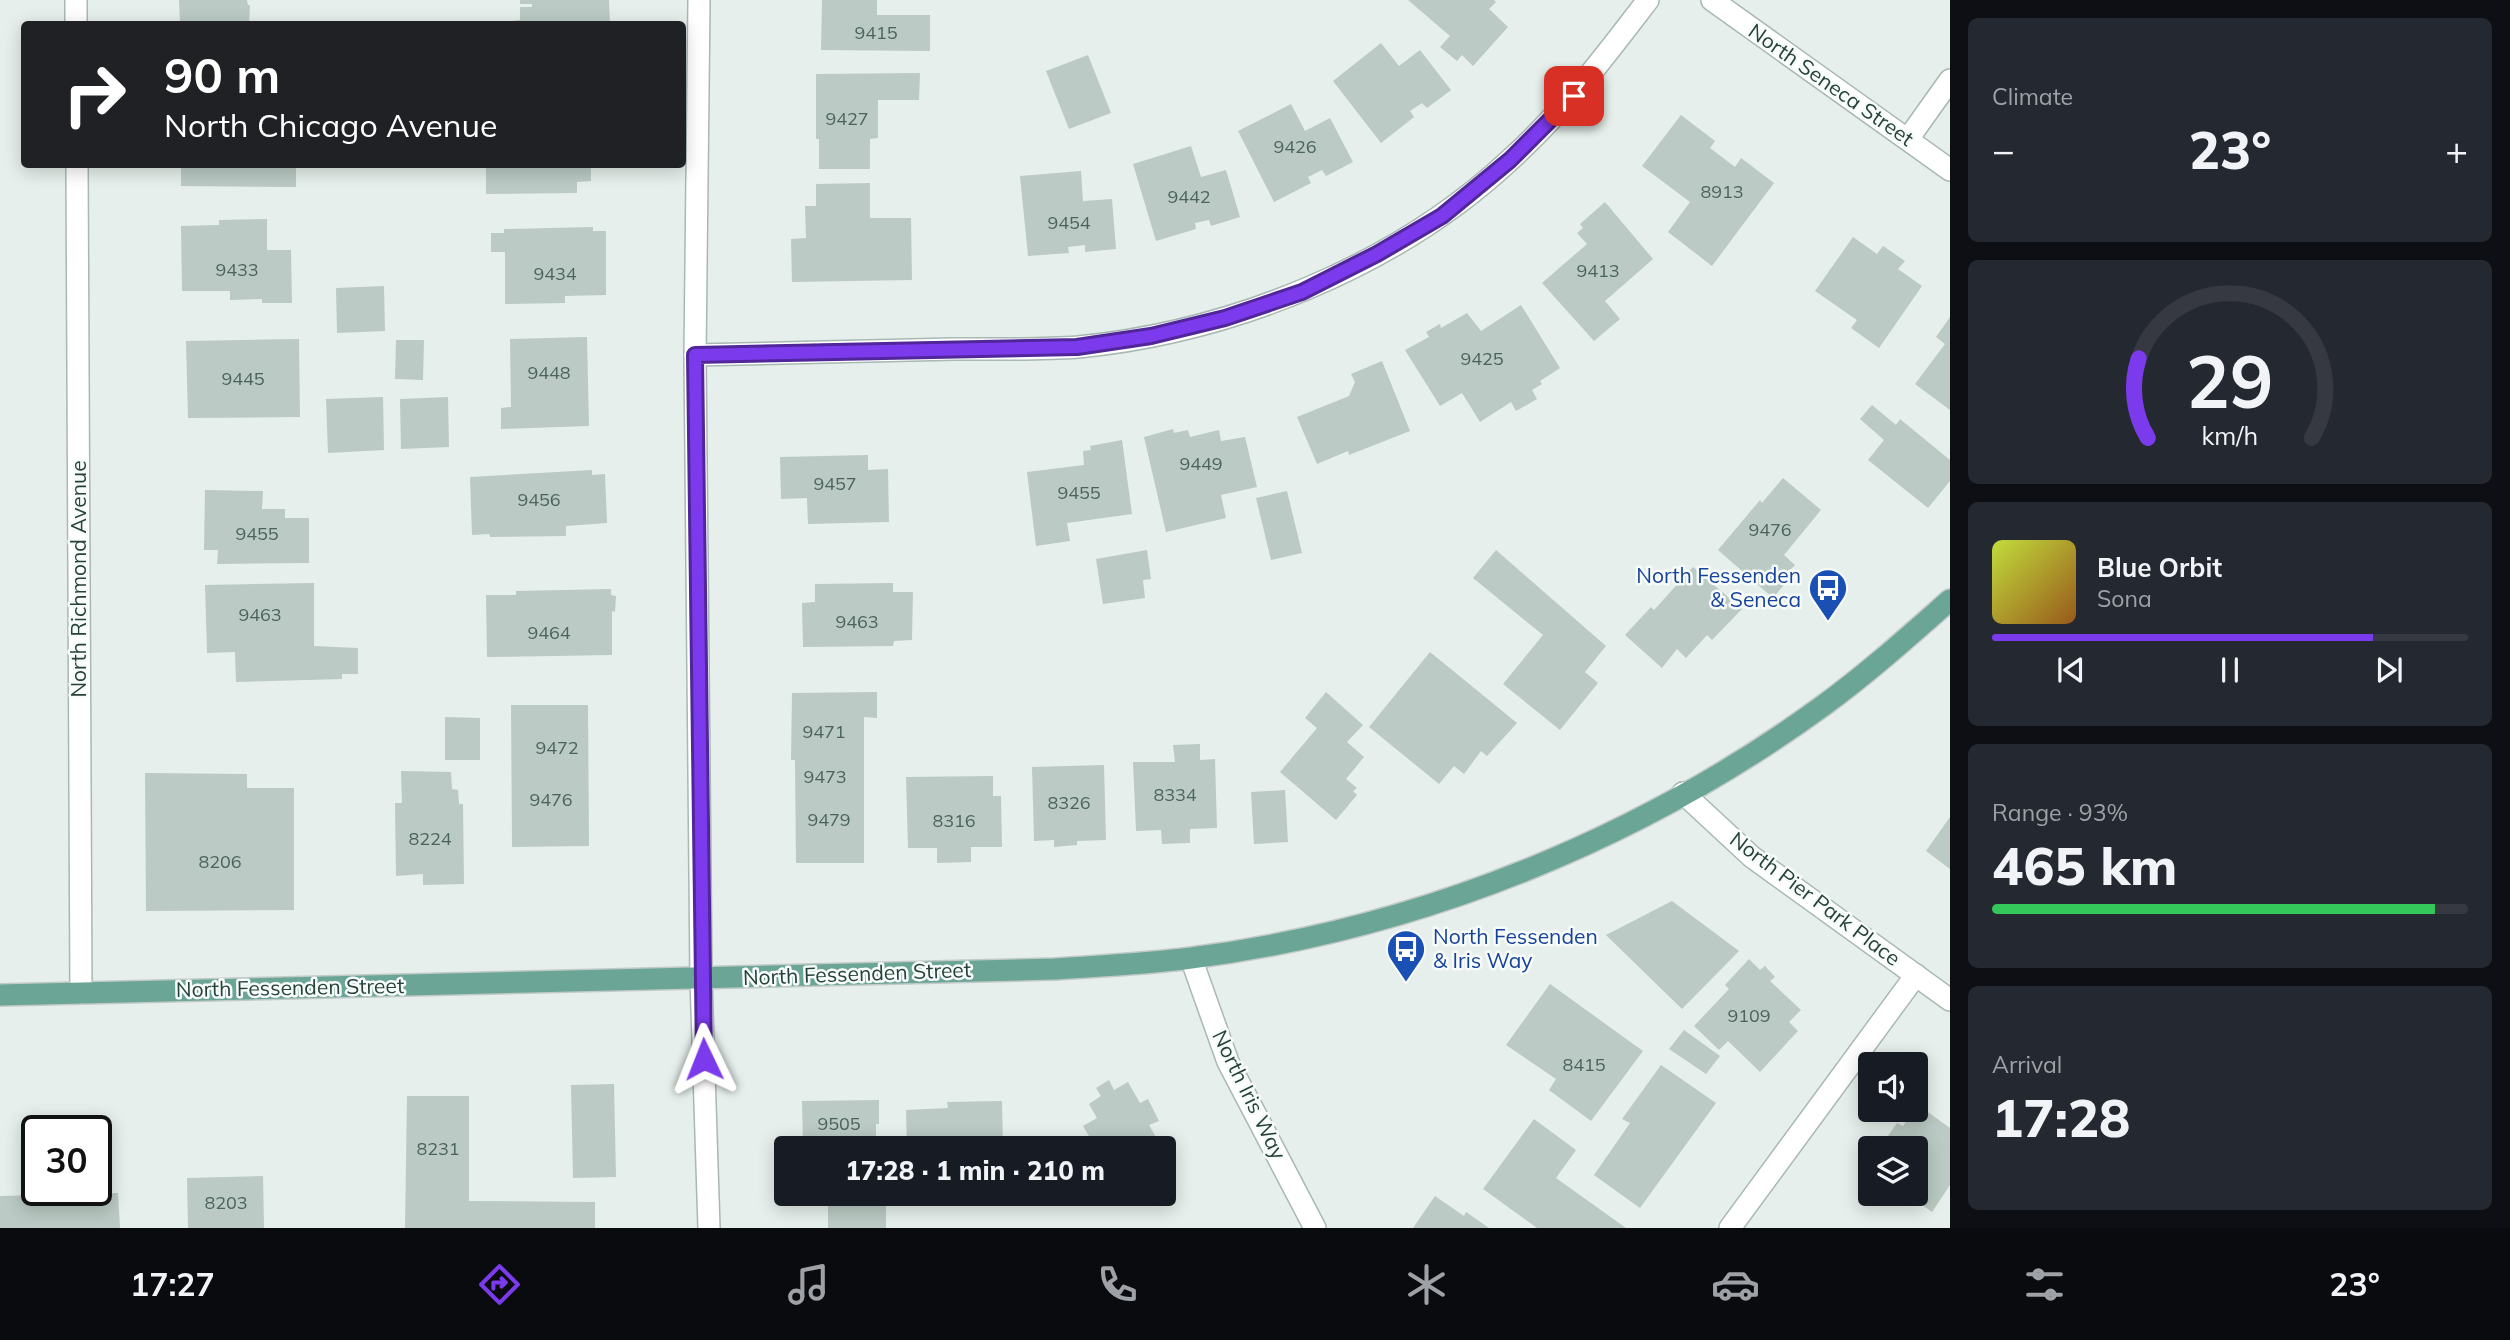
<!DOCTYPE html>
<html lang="en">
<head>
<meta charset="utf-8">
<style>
	:root { --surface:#171b24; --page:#242831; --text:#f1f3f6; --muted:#9ea1a6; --line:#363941; --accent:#7c3aed }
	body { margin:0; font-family:Mulish,sans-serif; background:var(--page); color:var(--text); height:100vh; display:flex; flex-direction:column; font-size:26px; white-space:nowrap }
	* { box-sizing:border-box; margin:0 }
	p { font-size:23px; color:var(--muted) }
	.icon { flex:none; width:38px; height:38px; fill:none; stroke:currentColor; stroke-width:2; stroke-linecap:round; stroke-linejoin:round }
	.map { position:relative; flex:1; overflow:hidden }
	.sheet { display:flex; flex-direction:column; gap:18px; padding:18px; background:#0d0f14; width:560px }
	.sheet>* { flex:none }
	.banner { position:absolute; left:21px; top:21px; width:665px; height:147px; border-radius:7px; box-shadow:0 4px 18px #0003; background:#202124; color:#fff; overflow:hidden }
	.fabs { position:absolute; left:1858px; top:1052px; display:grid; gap:14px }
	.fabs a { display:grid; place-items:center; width:70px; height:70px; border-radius:7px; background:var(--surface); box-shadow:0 4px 18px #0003; font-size:35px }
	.speed { position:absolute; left:21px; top:1115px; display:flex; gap:14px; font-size:35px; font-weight:700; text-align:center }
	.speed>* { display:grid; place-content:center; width:91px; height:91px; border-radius:50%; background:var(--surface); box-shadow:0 4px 18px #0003; line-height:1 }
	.speed .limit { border:4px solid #111; border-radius:10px; background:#fff; color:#111 }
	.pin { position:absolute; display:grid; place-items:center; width:60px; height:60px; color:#fff; margin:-30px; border-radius:14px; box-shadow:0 4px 10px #0006 }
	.me { position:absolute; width:77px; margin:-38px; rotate:358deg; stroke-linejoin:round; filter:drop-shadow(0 0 5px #0008) }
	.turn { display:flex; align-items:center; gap:24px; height:147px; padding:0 28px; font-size:32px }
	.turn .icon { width:91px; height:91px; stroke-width:2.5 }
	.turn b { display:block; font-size:49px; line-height:60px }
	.big { font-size:52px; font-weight:800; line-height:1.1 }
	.sheet .widget { flex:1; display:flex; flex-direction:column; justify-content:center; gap:10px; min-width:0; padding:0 24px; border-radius:10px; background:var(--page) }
	.sheet .dial { align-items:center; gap:0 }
	.dial svg { height:182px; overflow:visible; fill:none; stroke:var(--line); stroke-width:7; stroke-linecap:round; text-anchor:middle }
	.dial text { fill:var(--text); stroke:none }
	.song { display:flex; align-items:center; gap:21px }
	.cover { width:84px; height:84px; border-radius:10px; background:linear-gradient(135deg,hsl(70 70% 55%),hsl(30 70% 35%)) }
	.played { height:7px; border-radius:4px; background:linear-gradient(90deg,var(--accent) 80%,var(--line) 80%) }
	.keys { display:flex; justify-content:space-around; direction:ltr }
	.heat { display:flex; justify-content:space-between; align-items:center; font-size:38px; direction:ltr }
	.charge { height:10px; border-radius:5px; background:linear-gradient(90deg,#34c759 93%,var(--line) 0) }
	.trip { position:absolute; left:774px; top:1136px; width:402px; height:70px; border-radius:7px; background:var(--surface); box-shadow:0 4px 18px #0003; font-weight:800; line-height:70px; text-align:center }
	.dock { display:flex; height:112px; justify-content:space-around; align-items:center; background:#090b0e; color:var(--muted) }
	.dock .icon { width:49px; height:49px }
	.dock .current { color:var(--accent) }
	.dock b { font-size:32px; color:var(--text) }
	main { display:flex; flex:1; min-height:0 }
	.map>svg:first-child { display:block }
	.building { fill:#bbcac4 }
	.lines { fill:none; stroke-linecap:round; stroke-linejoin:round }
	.minor-casing { stroke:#a8b8b2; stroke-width:24 }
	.major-casing { stroke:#c2cac8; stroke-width:24 }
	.minor { stroke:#fff; stroke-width:21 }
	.major { stroke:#6aa596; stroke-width:21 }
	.route-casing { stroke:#51269a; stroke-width:18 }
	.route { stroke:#7c3aed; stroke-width:12 }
	.labels { text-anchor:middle; stroke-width:5; stroke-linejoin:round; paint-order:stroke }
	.number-label { font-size:18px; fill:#4a645c }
	.street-label { font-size:21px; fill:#24423a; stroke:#f7fbf9 }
	.transit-label { font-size:21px; fill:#164399; stroke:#f7fbf9; text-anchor:end }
</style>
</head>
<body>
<main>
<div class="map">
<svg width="1950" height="1228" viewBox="0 0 1950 1228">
	<rect width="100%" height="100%" fill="#e6efeb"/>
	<g class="building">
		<path d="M179,0H247L248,5H250L249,24H180Z"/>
		<path d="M520,0H609L610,24H512V21L520,20V7H532V4H520Z"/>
		<path d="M822,0H877V15H930V51L821,50Z"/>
		<path d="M1408,0H1494L1496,2L1489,9L1508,27L1473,66L1462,55L1457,61L1440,47L1450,36Z"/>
		<path d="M1381,43L1399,66L1420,50L1451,90L1427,108L1422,103L1410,111L1414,117L1381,143L1333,81Z"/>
		<path d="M1088,55L1111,113L1069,129L1046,71Z"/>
		<path d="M920,73L919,100H878V138L870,139V169H819V139H816V74Z"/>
		<path d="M1291,104L1305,131L1330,118L1353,162L1326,176L1322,170L1308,177L1311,183L1274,202L1238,131Z"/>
		<path d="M1681,115L1715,141L1710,148L1735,167L1741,158L1774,183L1712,266L1668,232L1690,202L1642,166Z"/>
		<path d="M1191,146L1201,177L1226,170L1240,217L1211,226L1209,220L1195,223L1196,229L1156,241L1133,164Z"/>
		<path d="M181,164H296V187L181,186Z"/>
		<path d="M486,164H591V181L577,182V193L486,194Z"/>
		<path d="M1081,171L1083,201L1112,199L1116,249L1085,252V245L1068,247L1069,253L1028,256L1020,176Z"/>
		<path d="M870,183V218H911L912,280L792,282L791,239L806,238L805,206H816V184Z"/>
		<path d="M1605,202L1653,259L1605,301L1620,319L1594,341L1542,283L1587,244L1577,233L1583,228L1580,224Z"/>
		<path d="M267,219V250H291L292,303H262V299L230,300V291H182L181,226L219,225V220Z"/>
		<path d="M593,227V231H606V295L565,296V303L505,304V252H491V233H504V229Z"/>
		<path d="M1853,237L1877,254L1883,246L1905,261L1898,269L1922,286L1879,348L1851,328L1857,320L1815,291Z"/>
		<path d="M384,286L385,331L337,333L336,288Z"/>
		<path d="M1521,305L1560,368L1540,381L1542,384L1532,390L1537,399L1516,411L1511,402L1480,422L1462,393L1440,406L1405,350L1429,337L1426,332L1440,324L1441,328L1467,313L1481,331Z"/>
		<path d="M1950,317V410L1915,384L1945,344L1936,337Z"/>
		<path d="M587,337L589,426L501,429V408L511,407L510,339Z"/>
		<path d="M299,339L300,417L188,418L186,341Z"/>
		<path d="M396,340H424L423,380L395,379Z"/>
		<path d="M1382,361L1410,431L1349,455L1348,451L1317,464L1297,417L1349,396L1355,382L1351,374Z"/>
		<path d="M383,397L384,450L328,453L326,399Z"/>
		<path d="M448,397L449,447L401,449L400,399Z"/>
		<path d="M1872,405L1896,425L1900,419L1950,460V481L1928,508L1868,460L1884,440L1860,419Z"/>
		<path d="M1173,429L1174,433L1188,430L1190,437L1219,430L1221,441L1245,437L1257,487L1221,495L1226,518L1166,532L1144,437Z"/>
		<path d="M1122,440L1132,514L1067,523L1070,541L1036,546L1027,472L1084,465L1083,451L1091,450L1090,446Z"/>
		<path d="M868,455V470L888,469L889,522L808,524L807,498L781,499L780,457Z"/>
		<path d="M592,470V475L605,474L607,523L566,526V536L490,537L489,534L472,535L470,477Z"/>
		<path d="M1783,478L1821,510L1784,555L1795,565L1790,570L1794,573L1773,598L1718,550L1760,500L1762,503Z"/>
		<path d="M205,490L263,491L262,509H285V518H309V563L217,564L218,550H204Z"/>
		<path d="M1287,491L1302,553L1271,560L1256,498Z"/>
		<path d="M1147,550L1151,579L1143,580L1145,598L1103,604L1096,559Z"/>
		<path d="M1496,550L1606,646L1585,672L1598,683L1560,730L1503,684L1543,635L1473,578Z"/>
		<path d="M1693,567L1742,609L1712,640L1707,635L1686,658L1677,649L1662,668L1625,635L1651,607L1654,610Z"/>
		<path d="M314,583V646L358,648V674H342V679L236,682L235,652L207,653L205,585Z"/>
		<path d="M893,583V592H913L912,640L894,641L893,646L803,647L802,603L815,602V584Z"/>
		<path d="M611,589V595L616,596L615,612L612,611V655L487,657L486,595H516V591Z"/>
		<path d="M1430,652L1517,723L1487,756L1481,751L1464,774L1454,766L1439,784L1369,727Z"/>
		<path d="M877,692V718L864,717V863H796L795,760H791L792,693Z"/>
		<path d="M1326,692L1363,725L1347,742L1364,757L1346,779L1357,788L1353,791L1357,795L1336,820L1280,772L1317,728L1305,718Z"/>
		<path d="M511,705H588L589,846L512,847Z"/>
		<path d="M445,717L480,718V760H445Z"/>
		<path d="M1200,744V760L1215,759L1217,828L1190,829V843L1162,844L1161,830L1136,831L1133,762H1175L1173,745Z"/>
		<path d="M1104,765L1106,840L1077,841V845L1054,847V840L1034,841L1032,767Z"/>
		<path d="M401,771L451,772L452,789L458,790L459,804H463L464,884L423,885V874L396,876L395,803H402Z"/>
		<path d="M145,773L247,774V788H294V910L146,911Z"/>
		<path d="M993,776V796H1001L1002,847H971V862L937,863V848H908L906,777Z"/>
		<path d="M1285,790L1288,842L1254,844L1251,792Z"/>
		<path d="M1950,817V869L1926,851Z"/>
		<path d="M1672,901L1739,951L1682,1009L1606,935Z"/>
		<path d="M1749,959L1760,970L1765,966L1775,977L1770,981L1801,1010L1789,1022L1798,1031L1760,1072L1728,1041L1719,1050L1694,1026L1729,989L1725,985Z"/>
		<path d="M1550,984L1643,1051L1591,1121L1549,1090L1556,1079L1506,1045Z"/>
		<path d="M1684,1030L1720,1056L1706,1074L1669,1049Z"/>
		<path d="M1661,1065L1716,1103L1640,1208L1594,1175L1630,1123L1622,1119Z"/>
		<path d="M1109,1080L1114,1090L1128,1082L1140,1103L1148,1099L1159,1121L1149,1125L1162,1148H1096L1083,1126L1097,1118L1089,1104L1101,1096L1096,1088Z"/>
		<path d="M614,1084L616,1177L573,1178L571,1085Z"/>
		<path d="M407,1096H469V1201L595,1202V1228H405Z"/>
		<path d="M879,1100V1124H876V1148H803L802,1101Z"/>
		<path d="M1002,1101L1003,1148H907L906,1110L948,1108L947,1102Z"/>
		<path d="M1918,1105L1950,1128V1185L1932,1212L1906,1194H1916V1148H1887L1888,1147L1883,1143L1897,1123L1903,1126Z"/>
		<path d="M1534,1119L1576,1150L1556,1178L1626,1228H1537L1483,1189Z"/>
		<path d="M263,1176L264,1228H188L187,1178Z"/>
		<path d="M118,1193L120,1228H0V1196Z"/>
		<path d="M811,1194H886V1228H828V1199H812Z"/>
		<path d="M1435,1196L1464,1216L1466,1212L1489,1228H1413Z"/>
	</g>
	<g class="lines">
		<g class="minor-casing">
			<g id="minor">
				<path d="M76,0V24"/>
				<path d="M699,0L695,355L701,979L709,1228"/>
				<path d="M1712,0L1950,170"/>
				<path d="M1908,139L1950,80"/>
				<path d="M77,164L81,993"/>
				<path d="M695,355C781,353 868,351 954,349C995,349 1037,350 1078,347C1232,332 1397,266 1511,159C1564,111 1605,56 1648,0"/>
				<path d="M1683,793L1752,857L1950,1000"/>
				<path d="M1191,958L1228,1062L1315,1228"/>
				<path d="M1730,1228L1916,975"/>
			</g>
		</g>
		<g class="major-casing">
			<path id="major" d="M0,995L1054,969C1099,966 1146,964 1191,958C1418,929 1639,840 1824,705C1868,673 1909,636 1950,600"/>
		</g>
		<use href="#minor" class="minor"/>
		<use href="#major" class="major"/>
	</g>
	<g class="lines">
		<g class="route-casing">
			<path id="route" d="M704,1059L695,355L1077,347L1151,336L1225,318L1302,292L1377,254L1442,216L1510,160L1574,96"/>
		</g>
		<use href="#route" class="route"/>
	</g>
	<defs>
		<g id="bus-pin" transform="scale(2.0125)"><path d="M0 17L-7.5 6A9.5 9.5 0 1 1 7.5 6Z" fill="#1a4fb4" stroke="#f7fbf9"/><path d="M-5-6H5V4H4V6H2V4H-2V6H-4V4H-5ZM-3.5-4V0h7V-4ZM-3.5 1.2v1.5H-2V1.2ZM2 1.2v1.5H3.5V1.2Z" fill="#fff"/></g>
	</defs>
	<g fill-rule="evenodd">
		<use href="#bus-pin" x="1828" y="588"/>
		<use href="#bus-pin" x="1406" y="949"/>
	</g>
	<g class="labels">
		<g class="number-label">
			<text x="876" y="39">9415</text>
			<text x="847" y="125">9427</text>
			<text x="1295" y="153">9426</text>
			<text x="1722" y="198">8913</text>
			<text x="1189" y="203">9442</text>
			<text x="1069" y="229">9454</text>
			<text x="237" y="276">9433</text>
			<text x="1598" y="277">9413</text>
			<text x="555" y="280">9434</text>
			<text x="1482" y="365">9425</text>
			<text x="549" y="379">9448</text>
			<text x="243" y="385">9445</text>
			<text x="1201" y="470">9449</text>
			<text x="835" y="490">9457</text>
			<text x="1079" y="499">9455</text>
			<text x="539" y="506">9456</text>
			<text x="1770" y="536">9476</text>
			<text x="257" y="540">9455</text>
			<text x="260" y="621">9463</text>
			<text x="857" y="628">9463</text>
			<text x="549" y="639">9464</text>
			<text x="824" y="738">9471</text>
			<text x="557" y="754">9472</text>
			<text x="825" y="783">9473</text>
			<text x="1175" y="801">8334</text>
			<text x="551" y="806">9476</text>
			<text x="1069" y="809">8326</text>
			<text x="829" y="826">9479</text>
			<text x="954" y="827">8316</text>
			<text x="430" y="845">8224</text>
			<text x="220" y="868">8206</text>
			<text x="1749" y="1022">9109</text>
			<text x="1584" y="1071">8415</text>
			<text x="839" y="1130">9505</text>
			<text x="438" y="1155">8231</text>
			<text x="226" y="1209">8203</text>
		</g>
		<g class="street-label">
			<text transform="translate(1831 85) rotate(35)" y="7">North Seneca Street</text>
			<text transform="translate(79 579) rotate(-90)" y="7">North Richmond Avenue</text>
			<text transform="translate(1815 899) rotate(37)" y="7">North Pier Park Place</text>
			<text transform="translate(857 974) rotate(-2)" y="7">North Fessenden Street</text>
			<text transform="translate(290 988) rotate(-1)" y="7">North Fessenden Street</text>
			<text transform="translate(1249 1095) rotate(64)" y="7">North Iris Way</text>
		</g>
		<g class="transit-label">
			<text x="1801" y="583">North Fessenden<tspan x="1801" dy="24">&amp; Seneca</tspan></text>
			<text x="1433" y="944" text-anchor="start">North Fessenden<tspan x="1433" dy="24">&amp; Iris Way</tspan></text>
		</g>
	</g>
</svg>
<div class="fabs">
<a><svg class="icon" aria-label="sound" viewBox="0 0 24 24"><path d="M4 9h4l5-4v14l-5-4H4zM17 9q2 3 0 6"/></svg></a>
<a><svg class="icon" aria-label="layers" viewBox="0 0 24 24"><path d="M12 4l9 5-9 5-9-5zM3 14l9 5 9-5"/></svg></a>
</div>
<div class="speed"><div class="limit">30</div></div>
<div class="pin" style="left:1574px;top:96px;background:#d93025"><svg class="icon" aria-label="arrive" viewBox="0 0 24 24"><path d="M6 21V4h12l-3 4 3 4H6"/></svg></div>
<svg class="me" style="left:704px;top:1059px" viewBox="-20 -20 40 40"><path d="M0-17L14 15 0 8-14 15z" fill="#7c3aed" stroke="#fff" stroke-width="4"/></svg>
<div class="trip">17:28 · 1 min · 210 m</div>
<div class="banner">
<div class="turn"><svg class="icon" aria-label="right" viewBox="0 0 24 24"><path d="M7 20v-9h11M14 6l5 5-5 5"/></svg><div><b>90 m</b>North Chicago Avenue</div></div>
</div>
</div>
<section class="sheet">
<div class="widget"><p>Climate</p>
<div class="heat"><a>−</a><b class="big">23°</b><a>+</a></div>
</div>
<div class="widget dial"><svg viewBox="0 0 100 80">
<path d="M14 69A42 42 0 1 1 86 69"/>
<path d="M14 69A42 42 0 0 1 10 34" stroke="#7c3aed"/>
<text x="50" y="56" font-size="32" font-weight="700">29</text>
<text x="50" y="72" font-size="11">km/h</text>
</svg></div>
<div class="widget">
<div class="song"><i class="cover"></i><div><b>Blue Orbit</b><p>Sona</p></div></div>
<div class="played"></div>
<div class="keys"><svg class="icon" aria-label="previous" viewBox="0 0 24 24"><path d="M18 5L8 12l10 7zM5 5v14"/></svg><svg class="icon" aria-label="pause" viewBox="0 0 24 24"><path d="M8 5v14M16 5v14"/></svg><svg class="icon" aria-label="next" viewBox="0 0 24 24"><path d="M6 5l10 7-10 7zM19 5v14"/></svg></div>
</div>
<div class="widget"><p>Range · 93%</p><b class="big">465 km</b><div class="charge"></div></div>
<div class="widget"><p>Arrival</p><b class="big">17:28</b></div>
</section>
</main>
<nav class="dock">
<b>17:27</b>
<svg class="icon current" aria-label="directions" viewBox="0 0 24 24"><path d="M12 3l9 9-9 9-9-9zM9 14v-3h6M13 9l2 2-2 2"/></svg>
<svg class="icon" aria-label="music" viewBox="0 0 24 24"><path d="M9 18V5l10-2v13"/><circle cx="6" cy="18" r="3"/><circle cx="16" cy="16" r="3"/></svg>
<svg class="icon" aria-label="phone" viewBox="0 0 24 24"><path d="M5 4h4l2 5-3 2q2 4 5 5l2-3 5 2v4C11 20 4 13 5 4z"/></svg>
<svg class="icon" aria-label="climate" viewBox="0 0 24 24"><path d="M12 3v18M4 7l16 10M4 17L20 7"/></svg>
<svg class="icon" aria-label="car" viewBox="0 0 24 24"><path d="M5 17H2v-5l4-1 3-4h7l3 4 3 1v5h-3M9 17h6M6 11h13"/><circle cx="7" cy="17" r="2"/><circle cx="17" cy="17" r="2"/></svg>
<svg class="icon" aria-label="filters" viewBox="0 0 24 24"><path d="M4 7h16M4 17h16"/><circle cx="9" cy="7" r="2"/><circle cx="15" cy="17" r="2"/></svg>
<b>23°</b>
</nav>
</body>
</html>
